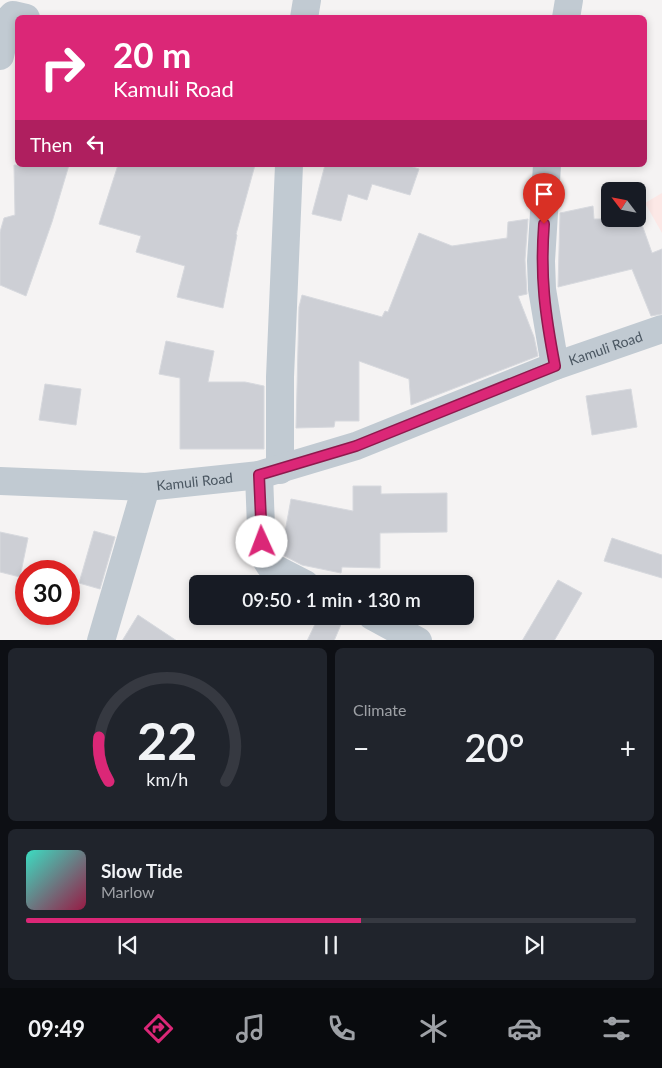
<!DOCTYPE html>
<html lang="en">
<head>
<meta charset="utf-8">
<style>
	:root { --surface:#171b24; --page:#20242c; --text:#f1f3f6; --muted:#9ea1a6; --line:#363941; --accent:#db2777 }
	body { margin:0; font-family:Lato,sans-serif; background:var(--page); color:var(--text); height:100vh; display:flex; flex-direction:column; font-size:19px; white-space:nowrap }
	* { box-sizing:border-box; margin:0 }
	p { font-size:16px; color:var(--muted) }
	.icon { flex:none; width:28px; height:28px; fill:none; stroke:currentColor; stroke-width:2; stroke-linecap:round; stroke-linejoin:round }
	.map { position:relative; height:640px; overflow:hidden }
	.side { display:flex; flex-direction:column; gap:8px; padding:8px; background:#0d0f14; flex:1 }
	.side>* { flex:none }
	.top-card { position:absolute; left:15px; top:15px; width:632px; height:152px; border-radius:8px; box-shadow:0 2px 8px #0003; background:#db2777; color:#fff; overflow:hidden }
	.needle { width:32px; rotate:302deg }
	.fabs { position:absolute; left:601px; top:182px; display:grid; gap:10px }
	.fabs a { display:grid; place-items:center; width:45px; height:45px; border-radius:8px; background:var(--surface); box-shadow:0 2px 8px #0003; font-size:25px }
	.speed { position:absolute; left:15px; top:560px; display:flex; gap:10px; font-size:25px; font-weight:700; text-align:center }
	.speed>* { display:grid; place-content:center; width:65px; height:65px; border-radius:50%; background:var(--surface); box-shadow:0 2px 8px #0003; line-height:1 }
	.speed .limit { border:8px solid #d22; background:#fff; color:#111 }
	.pin { position:absolute; display:grid; place-items:center; width:42px; height:42px; color:#fff; margin:-51px -21px; border-radius:50% 50% 50% 0; rotate:-45deg; box-shadow:0 0 5px #0007 }
	.pin .icon { rotate:45deg }
	.me { position:absolute; width:55px; margin:-28px; rotate:358deg; stroke-linejoin:round; filter:drop-shadow(0 0 4px #0008) }
	.turn { display:flex; align-items:center; gap:18px; height:105px; padding:0 15px; font-size:22px }
	.turn .icon { width:65px; height:65px; stroke-width:2.5 }
	.turn b { display:block; font-size:35px; line-height:42px }
	.then { display:flex; align-items:center; height:48px; padding:0 15px; background:#0003; gap:10px; font-size:19px }
	.big { font-size:38px; font-weight:600; line-height:1.1 }
	.side .widget { flex:1; display:flex; flex-direction:column; justify-content:center; gap:8px; min-width:0; padding:0 18px; border-radius:8px; background:var(--page) }
	.side .dial { align-items:center; gap:0 }
	.dial svg { height:130px; overflow:visible; fill:none; stroke:var(--line); stroke-width:7; stroke-linecap:round; text-anchor:middle }
	.dial text { fill:var(--text); stroke:none }
	.song { display:flex; align-items:center; gap:15px }
	.cover { width:60px; height:60px; border-radius:8px; background:linear-gradient(135deg,hsl(170 70% 55%),hsl(340 70% 35%)) }
	.played { height:5px; border-radius:2px; background:linear-gradient(90deg,var(--accent) 55%,var(--line) 55%) }
	.keys { display:flex; justify-content:space-around; direction:ltr }
	.heat { display:flex; justify-content:space-between; align-items:center; font-size:28px; direction:ltr }
	.side .tiles { flex:1; display:grid; gap:8px; grid-template-columns:1fr 1fr }
	.widget:last-child { grid-column:span 2 }
	.trip { position:absolute; left:189px; top:575px; width:285px; height:50px; border-radius:8px; background:var(--surface); box-shadow:0 2px 8px #0003; font-weight:600; line-height:50px; text-align:center }
	.tab-bar { display:flex; height:80px; justify-content:space-around; align-items:center; background:#090b0e; color:var(--muted) }
	.tab-bar .icon { width:35px; height:35px }
	.tab-bar .current { color:var(--accent) }
	.tab-bar b { font-size:22px; color:var(--text) }
	.map>svg:first-child { display:block }
	.medical { fill:#fce8e6 }
	.building { fill:#cdcfd5; stroke:#d7d9de }
	.lines { fill:none; stroke-linecap:round; stroke-linejoin:round }
	.minor { stroke:#c1cad2; stroke-width:28 }
	.route-casing { stroke:#8e194d; stroke-width:12 }
	.route { stroke:#db2777; stroke-width:9 }
	.labels { text-anchor:middle; stroke-width:5; stroke-linejoin:round; paint-order:stroke }
	.street-label { font-size:14px; fill:#4a5661; stroke:#fff }
</style>
</head>
<body>
<div class="map">
<svg width="662" height="641" viewBox="0 0 662 641">
	<rect width="100%" height="100%" fill="#f5f3f3"/>
	<path class="medical" d="M662,193V233L645,203Z"/>
	<g class="building">
		<path d="M14,165H69L52,222L26,296L0,285V232L4,218L15,215Z"/>
		<path d="M118,165H255L236,234L237,235L223,308L177,297L185,266L136,252L141,236L99,224Z"/>
		<path d="M325,165H406L419,169L410,195L372,184L367,200L348,194L341,221L312,214Z"/>
		<path d="M593,206L594,219H640L652,253L662,249V314L651,316L632,269L558,287L560,213Z"/>
		<path d="M528,219L525,260L527,294L518,296L534,337L538,356L411,405L409,379L359,361V421H335L334,427L296,428L299,307L302,295L382,317L385,311L388,312L419,233L452,246L507,238L508,222Z"/>
		<path d="M166,341L214,351L208,382H245L264,386V449H180V378L159,374Z"/>
		<path d="M45,384L81,389L76,425L39,420Z"/>
		<path d="M631,389L637,427L592,435L586,396Z"/>
		<path d="M353,486H381V494L447,493V532L380,533V568L342,567L341,573L302,565L281,554L291,499L353,511Z"/>
		<path d="M94,531L115,537L100,589L79,583Z"/>
		<path d="M0,532L28,538L20,577L0,572Z"/>
		<path d="M612,538L662,555V578L604,561Z"/>
		<path d="M558,580L582,593L554,641H522Z"/>
		<path d="M138,615L177,641H122Z"/>
		<path d="M319,616H329L342,622L334,641H307Z"/>
	</g>
	<g class="lines">
		<g class="minor">
			<path d="M304,18L307,0"/>
			<path d="M566,18L569,0"/>
			<path d="M0,56L8,20L13,15L26,18"/>
			<path d="M547,165L541,261L542,289L555,366"/>
			<path d="M280,470V377L289,165"/>
			<path d="M259,475L262,553L270,566L305,584"/>
			<path id="s1" d="M0,481L146,487L259,475L356,446L555,366L662,329"/>
			<path d="M372,616L418,641"/>
			<path d="M101,641L146,487"/>
		</g>
	</g>
	<g class="lines">
		<g class="route-casing">
			<path id="route" d="M262,542L259,475L356,446L555,366C545,314 540,277 544,224"/>
		</g>
		<use href="#route" class="route"/>
	</g>
	<g class="labels">
		<g class="street-label">
			<text dy="5" stroke="none"><textPath href="#s1" startOffset="629">Kamuli Road</textPath></text>
			<text dy="5" stroke="none"><textPath href="#s1" startOffset="195">Kamuli Road</textPath></text>
		</g>
	</g>
</svg>
<div class="fabs">
<a><svg class="needle" viewBox="-14 -14 28 28"><path d="M0-13l5 13h-10z" fill="#e53935"/><path d="M0 13l5-13h-10z" fill="#9ea1a6"/></svg></a>
</div>
<div class="speed"><div class="limit">30</div></div>
<div class="pin" style="left:544px;top:224px;background:#d93025"><svg class="icon" aria-label="arrive" viewBox="0 0 24 24"><path d="M6 21V4h12l-3 4 3 4H6"/></svg></div>
<svg class="me" style="left:262px;top:542px" viewBox="-20 -20 40 40"><circle r="19" fill="#fff"/><path d="M0-13L10 11 0 6-10 11z" fill="#db2777"/></svg>
<div class="trip">09:50 · 1 min · 130 m</div>
<div class="top-card">
<div class="turn"><svg class="icon" aria-label="right" viewBox="0 0 24 24"><path d="M7 20v-9h11M14 6l5 5-5 5"/></svg><div><b>20 m</b>Kamuli Road</div></div>
<div class="then">Then<svg class="icon" aria-label="left" viewBox="0 0 24 24"><path d="M17 20v-9H6M10 6l-5 5 5 5"/></svg></div>
</div>
</div>
<section class="side">
<div class="tiles">
<div class="widget dial"><svg viewBox="0 0 100 80">
<path d="M14 69A42 42 0 1 1 86 69"/>
<path d="M14 69A42 42 0 0 1 8 42" stroke="#db2777"/>
<text x="50" y="56" font-size="32" font-weight="700">22</text>
<text x="50" y="72" font-size="11">km/h</text>
</svg></div>
<div class="widget"><p>Climate</p>
<div class="heat"><a>−</a><b class="big">20°</b><a>+</a></div>
</div>
<div class="widget">
<div class="song"><i class="cover"></i><div><b>Slow Tide</b><p>Marlow</p></div></div>
<div class="played"></div>
<div class="keys"><svg class="icon" aria-label="previous" viewBox="0 0 24 24"><path d="M18 5L8 12l10 7zM5 5v14"/></svg><svg class="icon" aria-label="pause" viewBox="0 0 24 24"><path d="M8 5v14M16 5v14"/></svg><svg class="icon" aria-label="next" viewBox="0 0 24 24"><path d="M6 5l10 7-10 7zM19 5v14"/></svg></div>
</div>
</div>
</section>
<nav class="tab-bar">
<b>09:49</b>
<svg class="icon current" aria-label="directions" viewBox="0 0 24 24"><path d="M12 3l9 9-9 9-9-9zM9 14v-3h6M13 9l2 2-2 2"/></svg>
<svg class="icon" aria-label="music" viewBox="0 0 24 24"><path d="M9 18V5l10-2v13"/><circle cx="6" cy="18" r="3"/><circle cx="16" cy="16" r="3"/></svg>
<svg class="icon" aria-label="phone" viewBox="0 0 24 24"><path d="M5 4h4l2 5-3 2q2 4 5 5l2-3 5 2v4C11 20 4 13 5 4z"/></svg>
<svg class="icon" aria-label="climate" viewBox="0 0 24 24"><path d="M12 3v18M4 7l16 10M4 17L20 7"/></svg>
<svg class="icon" aria-label="car" viewBox="0 0 24 24"><path d="M5 17H2v-5l4-1 3-4h7l3 4 3 1v5h-3M9 17h6M6 11h13"/><circle cx="7" cy="17" r="2"/><circle cx="17" cy="17" r="2"/></svg>
<svg class="icon" aria-label="filters" viewBox="0 0 24 24"><path d="M4 7h16M4 17h16"/><circle cx="9" cy="7" r="2"/><circle cx="15" cy="17" r="2"/></svg>
</nav>
</body>
</html>
